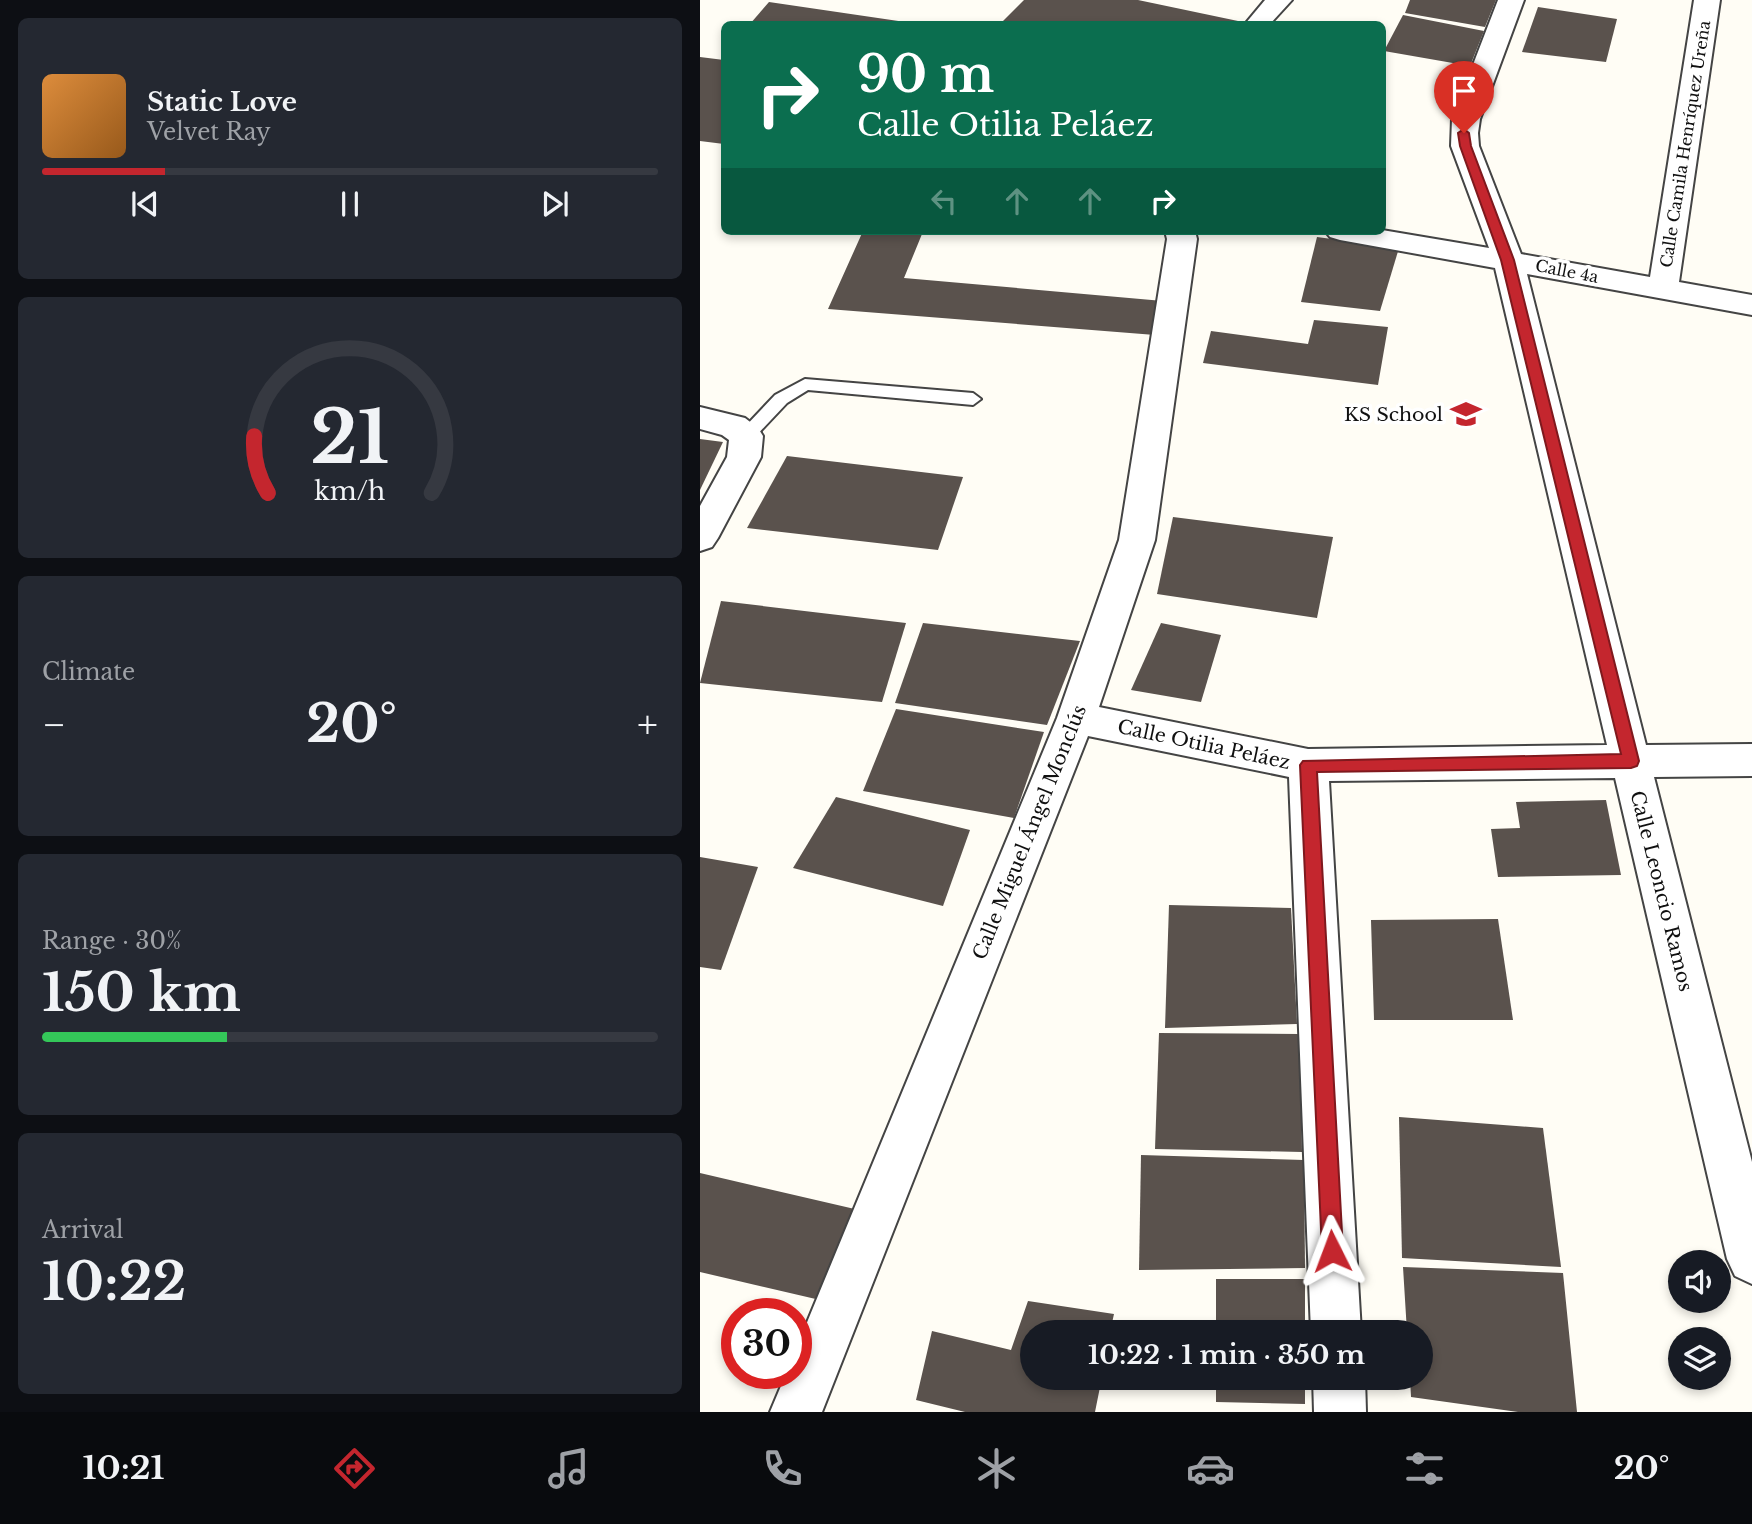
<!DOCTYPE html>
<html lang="en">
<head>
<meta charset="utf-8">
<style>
	:root { --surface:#171b24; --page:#242831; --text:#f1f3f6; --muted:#9ea1a6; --line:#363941; --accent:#c4262e }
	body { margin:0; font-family:"Libre Baskerville",serif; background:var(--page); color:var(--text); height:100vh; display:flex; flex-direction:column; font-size:26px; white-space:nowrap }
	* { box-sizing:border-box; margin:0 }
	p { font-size:23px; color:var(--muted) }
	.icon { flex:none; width:38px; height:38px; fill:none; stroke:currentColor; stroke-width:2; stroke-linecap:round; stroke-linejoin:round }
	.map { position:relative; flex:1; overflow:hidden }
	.side { display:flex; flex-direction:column; gap:18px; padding:18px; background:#0d0f14; width:700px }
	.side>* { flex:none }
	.top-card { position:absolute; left:21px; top:21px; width:665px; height:214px; border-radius:10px; box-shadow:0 4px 10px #0003; background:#0b6e4f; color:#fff; overflow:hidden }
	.buttons { position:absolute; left:968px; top:1250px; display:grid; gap:14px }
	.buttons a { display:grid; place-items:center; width:63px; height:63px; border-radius:50%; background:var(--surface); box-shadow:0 4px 10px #0003; font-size:35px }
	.speed { position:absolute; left:21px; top:1298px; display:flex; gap:14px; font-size:35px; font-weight:700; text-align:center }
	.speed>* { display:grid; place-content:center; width:91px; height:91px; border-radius:50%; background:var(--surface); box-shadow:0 4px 10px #0003; line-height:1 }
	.speed .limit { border:10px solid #d22; background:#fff; color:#111 }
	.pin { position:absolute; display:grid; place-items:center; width:60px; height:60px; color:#fff; margin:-72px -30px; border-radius:50% 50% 50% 0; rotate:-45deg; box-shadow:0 0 7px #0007 }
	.pin .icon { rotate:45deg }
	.me { position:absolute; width:77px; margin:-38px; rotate:357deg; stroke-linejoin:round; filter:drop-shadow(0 0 5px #0008) }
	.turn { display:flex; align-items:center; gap:24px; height:147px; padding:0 21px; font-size:32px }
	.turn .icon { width:91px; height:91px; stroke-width:2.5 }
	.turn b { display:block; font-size:49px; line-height:60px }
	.lanes { display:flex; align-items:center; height:66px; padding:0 21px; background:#0003; justify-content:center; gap:35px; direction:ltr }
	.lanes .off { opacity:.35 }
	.big { font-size:52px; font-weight:700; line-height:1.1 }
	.side .widget { flex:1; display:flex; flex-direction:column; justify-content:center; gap:10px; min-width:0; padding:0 24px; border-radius:10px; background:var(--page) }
	.side .dial { align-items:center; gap:0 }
	.dial svg { height:182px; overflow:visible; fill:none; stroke:var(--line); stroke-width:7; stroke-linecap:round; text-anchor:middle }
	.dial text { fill:var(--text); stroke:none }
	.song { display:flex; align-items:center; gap:21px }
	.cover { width:84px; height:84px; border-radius:10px; background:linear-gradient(135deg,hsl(30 70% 55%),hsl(30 70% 35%)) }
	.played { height:7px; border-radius:4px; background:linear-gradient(90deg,var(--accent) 20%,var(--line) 20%) }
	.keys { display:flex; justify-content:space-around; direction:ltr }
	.heat { display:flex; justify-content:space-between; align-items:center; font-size:38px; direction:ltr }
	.charge { height:10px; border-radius:5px; background:linear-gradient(90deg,#34c759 30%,var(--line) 0) }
	.trip { position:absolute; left:320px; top:1320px; width:413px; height:70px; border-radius:35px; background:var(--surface); box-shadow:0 4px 10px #0003; font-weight:700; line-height:70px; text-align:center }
	.tab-bar { display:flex; height:112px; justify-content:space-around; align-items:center; background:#090b0e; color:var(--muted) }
	.tab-bar .icon { width:49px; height:49px }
	.tab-bar .current { color:var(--accent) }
	.tab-bar b { font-size:32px; color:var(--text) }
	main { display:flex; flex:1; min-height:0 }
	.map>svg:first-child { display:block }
	.building { fill:#5a524d }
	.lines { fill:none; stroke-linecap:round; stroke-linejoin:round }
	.service-casing { stroke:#444; stroke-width:4 }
	.minor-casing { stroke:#444; stroke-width:4 }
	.service { fill:#fff; fill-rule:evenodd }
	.minor { fill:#fff; fill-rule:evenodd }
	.route { fill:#c4262e; stroke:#7f191e; stroke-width:2 }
	.labels { text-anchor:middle; stroke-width:7; stroke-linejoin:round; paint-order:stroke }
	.far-street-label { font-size:16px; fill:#111; stroke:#fff }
	.poi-label { font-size:19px; fill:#111; stroke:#fff; text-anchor:end }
	.street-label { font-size:19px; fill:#111; stroke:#fff }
</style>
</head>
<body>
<main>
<section class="side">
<div class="widget">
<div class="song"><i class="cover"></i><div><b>Static Love</b><p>Velvet Ray</p></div></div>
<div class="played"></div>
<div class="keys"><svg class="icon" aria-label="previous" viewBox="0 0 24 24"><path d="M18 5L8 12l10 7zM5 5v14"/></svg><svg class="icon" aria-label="pause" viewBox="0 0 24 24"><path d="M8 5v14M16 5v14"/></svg><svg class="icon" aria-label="next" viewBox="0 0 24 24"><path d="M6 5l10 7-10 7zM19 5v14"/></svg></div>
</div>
<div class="widget dial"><svg viewBox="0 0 100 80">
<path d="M14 69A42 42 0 1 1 86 69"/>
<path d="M14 69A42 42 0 0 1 8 44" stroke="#c4262e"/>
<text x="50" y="56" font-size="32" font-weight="700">21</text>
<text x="50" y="72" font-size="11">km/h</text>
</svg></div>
<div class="widget"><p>Climate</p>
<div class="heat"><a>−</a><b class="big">20°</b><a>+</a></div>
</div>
<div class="widget"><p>Range · 30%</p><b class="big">150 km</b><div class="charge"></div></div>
<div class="widget"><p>Arrival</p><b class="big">10:22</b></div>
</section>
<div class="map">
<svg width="1052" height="1412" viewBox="0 0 1052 1412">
	<rect width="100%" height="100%" fill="#fffdf5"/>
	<g class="building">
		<path d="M324,0H438L538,21L535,24H323L303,21Z"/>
		<path d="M710,0H796L785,27L705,13Z"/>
		<path d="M69,2L212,23V24H50Z"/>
		<path d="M838,7L917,19L906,62L822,52Z"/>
		<path d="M703,15L784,31L770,66L684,51Z"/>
		<path d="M0,57L24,60V144L0,141Z"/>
		<path d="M163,231L222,234L204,278L463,301L455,335L128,309Z"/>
		<path d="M617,237L699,248L680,311L601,302Z"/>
		<path d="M614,320L688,327L678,385L503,363L511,331L608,344Z"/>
		<path d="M0,439L23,442L0,490Z"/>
		<path d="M87,456L263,477L238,550L47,528Z"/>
		<path d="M473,517L633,537L617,618L457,594Z"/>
		<path d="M21,601L206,623L182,702L0,683Z"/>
		<path d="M223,623L380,641L347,725L195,703Z"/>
		<path d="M461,623L521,635L501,702L431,690Z"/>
		<path d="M196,709L344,732L314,818L163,791Z"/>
		<path d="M136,797L270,830L243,906L93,868Z"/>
		<path d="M906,800L921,875L798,877L791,829L820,828L816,802Z"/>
		<path d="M0,857L58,867L21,970L0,967Z"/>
		<path d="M469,905L591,908L597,1024L465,1028Z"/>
		<path d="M798,919L813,1020H674L671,920Z"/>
		<path d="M459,1033L599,1034L602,1152L455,1149Z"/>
		<path d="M699,1117L843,1128L861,1267L702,1258Z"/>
		<path d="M441,1155L604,1160L605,1268L439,1270Z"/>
		<path d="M0,1173L159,1210L120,1300L0,1272Z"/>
		<path d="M703,1267L863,1273L877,1412H818L711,1397L710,1377H721V1332H707Z"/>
		<rect x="516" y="1279" width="89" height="53"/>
		<path d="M328,1301L414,1314L410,1332H332V1377H402L395,1412H265L216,1400L232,1331L311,1350Z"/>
		<path d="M516,1377H605V1404L516,1402Z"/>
	</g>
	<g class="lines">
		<g class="service-casing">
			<path id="service" d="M105,379L273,393L281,399L273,405L108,390L87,403L52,440H40L38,436L40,432L75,395Z"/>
		</g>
		<g class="minor-casing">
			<g id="minor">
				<path d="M565,0H592L570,24H545Z"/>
				<path d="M798,0H824L780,119L778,133L779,146L821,254L950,277L994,0H1020L979,282L1052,295V315L827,274L946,745L1052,744V776L954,777L1052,1162V1284L1035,1276L1027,1259L915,778L629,781L661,1332H611L589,777L388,736L122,1412H70L86,1374H96V1349L357,718L419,540L467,239L465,231H495L497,239L455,540L399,707L608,749L907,745L795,268L640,240L630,237L625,231L682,230L789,248L751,146L752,119Z"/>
				<path d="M0,407L45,418L58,428L63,436L61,457L18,538L12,547L0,551V506L27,457L29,440L22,435L0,429Z"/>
				<path d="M613,1377H665L666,1412H614Z"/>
			</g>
		</g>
		<use href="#service" class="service"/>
		<use href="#minor" class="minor"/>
	</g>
	<path class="route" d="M764,129L769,133L771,146L814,260L939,761L937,766L931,768L617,772L643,1251L640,1258L632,1261L625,1258L622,1251L600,765L603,761L921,754L801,260L760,146L758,133Z"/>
	<defs>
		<g id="school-bare" transform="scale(2.415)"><path d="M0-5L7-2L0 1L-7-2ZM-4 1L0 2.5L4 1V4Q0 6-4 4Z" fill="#c4262e" stroke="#fff" stroke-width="2.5" paint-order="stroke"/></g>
	</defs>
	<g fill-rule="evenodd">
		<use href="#school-bare" x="766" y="414"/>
	</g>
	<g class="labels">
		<g class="far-street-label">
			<text transform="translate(985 144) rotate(-81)" y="6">Calle Camila Henríquez Ureña</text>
			<text transform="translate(867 271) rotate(11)" y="6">Calle 4a</text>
		</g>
		<g class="poi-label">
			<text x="743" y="421">KS School</text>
		</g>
		<g class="street-label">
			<text transform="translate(504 744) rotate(12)" y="7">Calle Otilia Peláez</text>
			<text transform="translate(329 832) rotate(-68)" y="7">Calle Miguel Ángel Monclús</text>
			<text transform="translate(962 891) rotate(76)" y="7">Calle Leoncio Ramos</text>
		</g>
	</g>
</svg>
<div class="buttons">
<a><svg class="icon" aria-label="sound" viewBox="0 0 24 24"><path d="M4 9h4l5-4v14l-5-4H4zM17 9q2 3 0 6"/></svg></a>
<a><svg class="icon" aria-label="layers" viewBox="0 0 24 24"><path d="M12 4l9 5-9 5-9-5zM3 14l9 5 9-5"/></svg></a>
</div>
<div class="speed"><div class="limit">30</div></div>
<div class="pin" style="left:764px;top:133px;background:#d93025"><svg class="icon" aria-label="arrive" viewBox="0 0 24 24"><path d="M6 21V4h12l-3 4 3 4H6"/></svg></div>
<svg class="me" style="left:632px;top:1251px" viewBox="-20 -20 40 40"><path d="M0-17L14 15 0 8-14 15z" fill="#c4262e" stroke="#fff" stroke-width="4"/></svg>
<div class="trip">10:22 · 1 min · 350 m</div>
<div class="top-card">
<div class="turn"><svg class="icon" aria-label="right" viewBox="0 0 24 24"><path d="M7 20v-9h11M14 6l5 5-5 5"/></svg><div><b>90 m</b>Calle Otilia Peláez</div></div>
<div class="lanes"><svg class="icon off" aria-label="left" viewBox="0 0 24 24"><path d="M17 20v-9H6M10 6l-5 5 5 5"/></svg><svg class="icon off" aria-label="ahead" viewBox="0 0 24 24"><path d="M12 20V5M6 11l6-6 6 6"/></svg><svg class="icon off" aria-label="ahead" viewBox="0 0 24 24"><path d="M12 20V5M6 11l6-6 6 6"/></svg><svg class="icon" aria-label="right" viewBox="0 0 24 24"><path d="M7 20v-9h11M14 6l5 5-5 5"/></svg></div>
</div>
</div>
</main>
<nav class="tab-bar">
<b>10:21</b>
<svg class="icon current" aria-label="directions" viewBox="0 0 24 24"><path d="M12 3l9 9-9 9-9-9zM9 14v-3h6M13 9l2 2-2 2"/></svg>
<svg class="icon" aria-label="music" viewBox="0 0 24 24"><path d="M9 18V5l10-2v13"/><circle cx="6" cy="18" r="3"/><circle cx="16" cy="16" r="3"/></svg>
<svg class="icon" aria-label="phone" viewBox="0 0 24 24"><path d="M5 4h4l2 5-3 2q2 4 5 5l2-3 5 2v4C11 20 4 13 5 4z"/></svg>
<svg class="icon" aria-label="climate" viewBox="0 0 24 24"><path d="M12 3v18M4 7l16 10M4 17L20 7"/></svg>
<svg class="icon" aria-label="car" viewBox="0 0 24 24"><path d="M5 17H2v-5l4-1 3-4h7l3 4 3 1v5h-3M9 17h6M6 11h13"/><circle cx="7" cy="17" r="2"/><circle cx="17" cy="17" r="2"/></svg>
<svg class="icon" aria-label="filters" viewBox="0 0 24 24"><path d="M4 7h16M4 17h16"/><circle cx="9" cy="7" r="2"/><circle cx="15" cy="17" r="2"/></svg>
<b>20°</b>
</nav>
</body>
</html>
